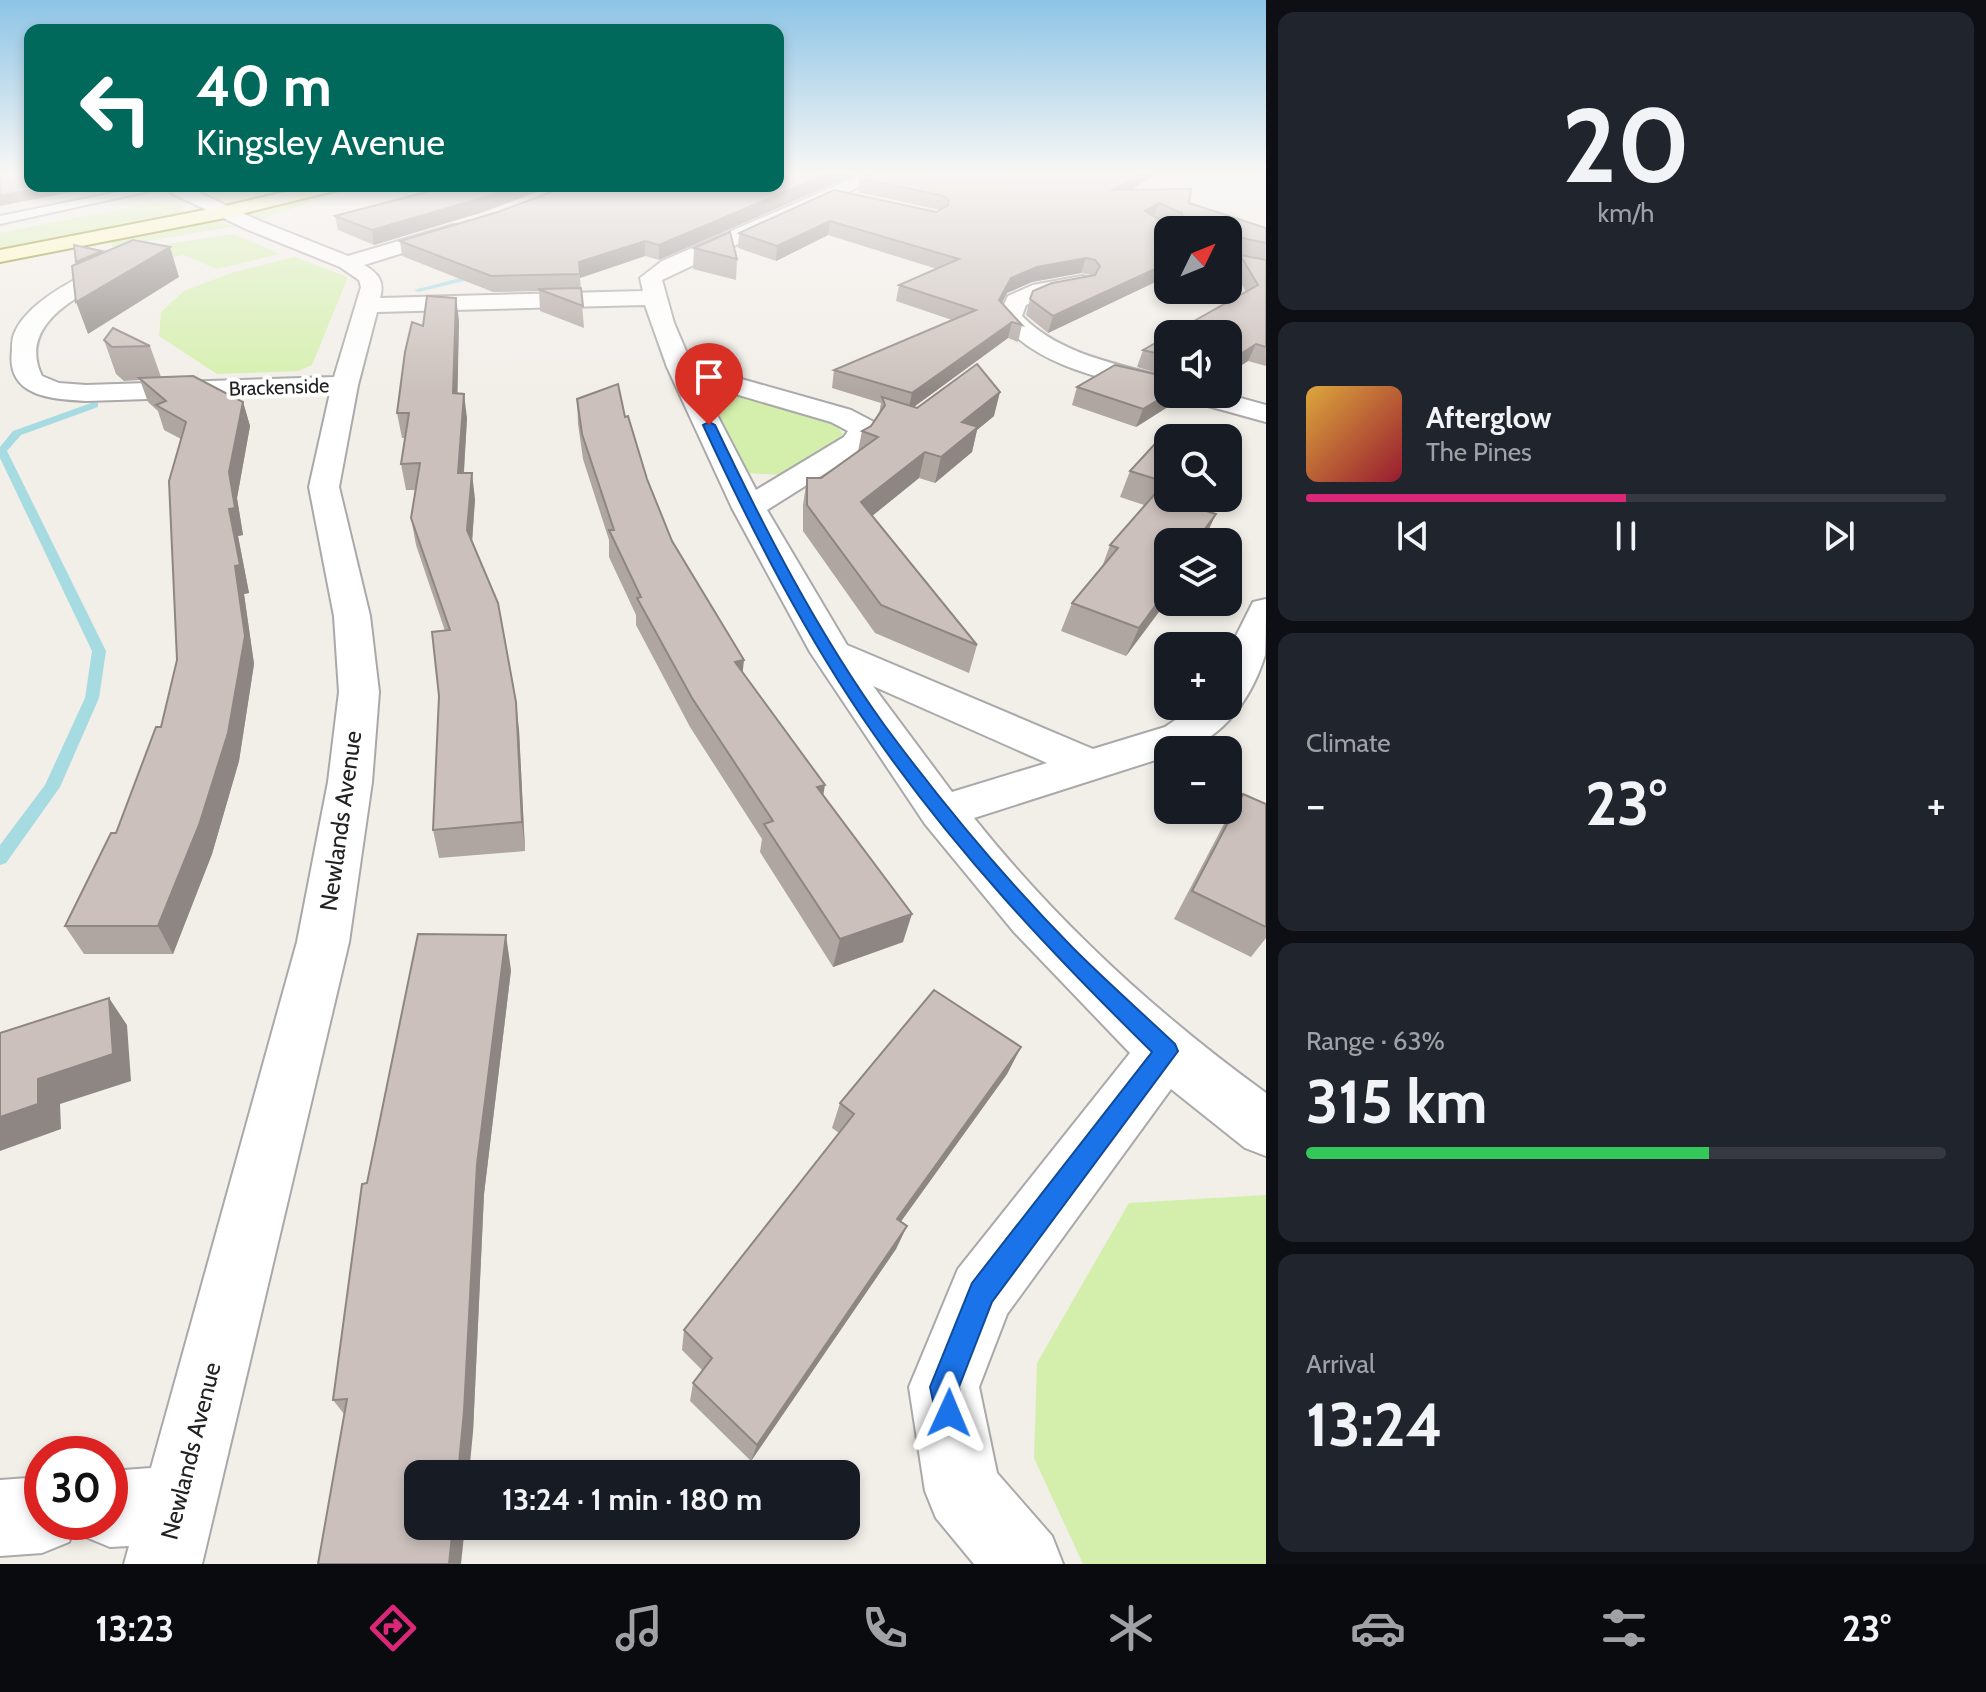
<!DOCTYPE html>
<html lang="en">
<head>
<meta charset="utf-8">
<style>
	:root { --surface:#171b24; --page:#20242c; --text:#f1f3f6; --muted:#9ea1a6; --line:#363941; --accent:#db2777 }
	body { margin:0; font-family:Cabin,sans-serif; background:var(--page); color:var(--text); height:100vh; display:flex; flex-direction:column; font-size:30px; white-space:nowrap }
	* { box-sizing:border-box; margin:0 }
	p { font-size:26px; color:var(--muted) }
	.icon { flex:none; width:44px; height:44px; fill:none; stroke:currentColor; stroke-width:2; stroke-linecap:round; stroke-linejoin:round }
	.map { position:relative; flex:1; overflow:hidden }
	.panel { display:flex; flex-direction:column; gap:12px; padding:12px; background:#0d0f14; width:720px }
	.panel>* { flex:none }
	.hud { position:absolute; left:24px; top:24px; width:760px; height:168px; border-radius:16px; box-shadow:0 4px 12px #0003; background:#00695c; color:#fff; overflow:hidden }
	.needle { width:52px; rotate:47deg }
	.fabs { position:absolute; left:1154px; top:216px; display:grid; gap:16px }
	.fabs a { display:grid; place-items:center; width:88px; height:88px; border-radius:16px; background:var(--surface); box-shadow:0 4px 12px #0003; font-size:40px }
	.speed { position:absolute; left:24px; top:1436px; display:flex; gap:16px; font-size:40px; font-weight:700; text-align:center }
	.speed>* { display:grid; place-content:center; width:104px; height:104px; border-radius:50%; background:var(--surface); box-shadow:0 4px 12px #0003; line-height:1 }
	.speed .limit { border:12px solid #d22; background:#fff; color:#111 }
	.pin { position:absolute; display:grid; place-items:center; width:68px; height:68px; color:#fff; margin:-82px -34px; border-radius:50% 50% 50% 0; rotate:-45deg; box-shadow:0 0 8px #0007 }
	.pin .icon { rotate:45deg }
	.me { position:absolute; width:88px; margin:-44px; rotate:1deg; stroke-linejoin:round; filter:drop-shadow(0 0 6px #0008) }
	.turn { display:flex; align-items:center; gap:28px; height:168px; padding:0 40px; font-size:36px }
	.turn .icon { width:104px; height:104px; stroke-width:2.5 }
	.turn b { display:block; font-size:56px; line-height:68px }
	.big { font-size:60px; font-weight:700; line-height:1.1 }
	.panel .tile { flex:1; display:flex; flex-direction:column; justify-content:center; gap:12px; min-width:0; padding:0 28px; border-radius:16px; background:var(--page) }
	.panel .dial { align-items:center; gap:0 }
	.dial b { font-size:104px; line-height:1 }
	.song { display:flex; align-items:center; gap:24px }
	.cover { width:96px; height:96px; border-radius:12px; background:linear-gradient(135deg,hsl(40 70% 55%),hsl(350 70% 35%)) }
	.played { height:8px; border-radius:4px; background:linear-gradient(90deg,var(--accent) 50%,var(--line) 50%) }
	.keys { display:flex; justify-content:space-around; direction:ltr }
	.heat { display:flex; justify-content:space-between; align-items:center; font-size:44px; direction:ltr }
	.charge { height:12px; border-radius:6px; background:linear-gradient(90deg,#34c759 63%,var(--line) 0) }
	.trip { position:absolute; left:404px; top:1460px; width:456px; height:80px; border-radius:16px; background:var(--surface); box-shadow:0 4px 12px #0003; font-weight:700; line-height:80px; text-align:center }
	.dock { display:flex; height:128px; justify-content:space-around; align-items:center; background:#090b0e; color:var(--muted) }
	.dock .icon { width:56px; height:56px }
	.dock .on { color:var(--accent) }
	.dock b { font-size:36px; color:var(--text) }
	main { display:flex; flex:1; min-height:0 }
	.map>svg:first-child { display:block }
	.grass { fill:#d4efac }
	.lines { fill:none; stroke-linecap:round; stroke-linejoin:round }
	.stream { fill:#a6dbe2; fill-rule:evenodd }
	.service-casing { stroke:#a9a9a9; stroke-width:4 }
	.minor-casing { stroke:#a9a9a9; stroke-width:4 }
	.secondary-casing { stroke:#818100; stroke-width:4 }
	.service { fill:#fff; fill-rule:evenodd }
	.minor { fill:#fff; fill-rule:evenodd }
	.secondary { fill:#fefabb; fill-rule:evenodd }
	.wall { fill:#afa5a1 }
	.shaded-wall { fill:#8e8683 }
	.building { fill:#cbc0bb; stroke:#8e8683; stroke-width:2; fill-rule:evenodd }
	.route { fill:#1a73e8; stroke:#114b97; stroke-width:2 }
	.labels { text-anchor:middle; stroke-width:8; stroke-linejoin:round; paint-order:stroke }
	.far-street-label { font-size:20px; fill:#222; stroke:#fff }
	.street-label { font-size:24px; fill:#222; stroke:#fff }
</style>
</head>
<body>
<main>
<div class="map">
<svg width="1266" height="1564" viewBox="0 0 1266 1564">
	<rect width="100%" height="100%" fill="#f2eee8"/>
	<g class="grass">
		<path d="M221,186H315L261,200L225,201L210,197L208,192Z"/>
		<path d="M352,186H361L258,220L251,214L256,210Z"/>
		<path d="M155,202L182,206L185,210L180,215L0,252V233Z"/>
		<path d="M209,221L236,226L113,247L110,241Z"/>
		<path d="M234,234L280,254L217,269L183,255L164,260L100,254Z"/>
		<path d="M294,257L348,277L312,365L298,371L217,374L159,336L161,312L184,291L234,272Z"/>
		<path d="M708,392L734,393L836,425L844,435L781,475L749,473Z"/>
		<path d="M1266,1195V1564H1083L1034,1458L1037,1363L1129,1203Z"/>
	</g>
	<g class="lines">
		<g class="stream">
			<path d="M482,272L485,276L418,292L414,290Z"/>
			<path d="M94,402L98,403V407L21,435L7,451L106,651L99,698L60,787L6,863L0,865V845L45,785L85,698L92,651L0,458V447L13,431Z"/>
		</g>
		<g class="service-casing">
			<path id="service" d="M147,186H172L0,224V216Z"/>
		</g>
		<g class="minor-casing">
			<g id="minor">
				<path d="M863,174H886L662,280L674,323L692,365L851,410L874,422L878,428L864,449L767,510L847,645L1093,749L1165,727L1196,706H1228V652L1253,602L1266,599C1266,616 1266,638 1265,655C1252,698 1218,750 1168,750V756L974,818C1058,923 1157,1014 1266,1093V1156L1245,1148L1171,1089L1007,1314L979,1387L997,1473L1052,1536L1063,1564H974L936,1518L925,1491L909,1387L958,1269L1130,1053L1014,932L925,824L810,652L732,508L667,367L645,305L377,312L358,385L339,487L370,616L379,692L372,782L349,942L202,1564H124L129,1546L110,1547L83,1536L77,1522H110V1471L151,1468L297,942L328,782L339,692L334,616L309,487L330,393L86,401C51,399 6,397 12,350C12,345 12,337 15,332C29,299 93,267 127,259L138,265L134,269C94,287 14,319 42,376L59,383L86,385L334,377L361,287L359,280L340,267L246,229L173,194L170,190L173,186H185L260,221L348,256L453,225H467L470,229L467,233L364,265C378,273 385,281 380,298L643,291L640,278L662,261ZM701,384L831,422L848,431L844,437L756,490ZM873,686L1047,763L952,792Z"/>
				<path d="M1228,252L1266,262V275L1228,265Z"/>
				<path d="M1082,276L1090,278L1093,283L1090,288L1047,296L1026,305L1022,316C1060,355 1118,364 1168,378V394C1111,380 1034,368 998,317L1008,296L1033,285Z"/>
				<path d="M1183,394H1226L1266,405V422L1186,400Z"/>
				<path d="M42,1477V1522H77L69,1542L42,1553L0,1556V1480Z"/>
			</g>
		</g>
		<g class="secondary-casing">
			<path id="secondary" d="M310,186H341L338,190L225,218L0,262V250L225,206Z"/>
		</g>
		<use href="#service" class="service"/>
		<use href="#minor" class="minor"/>
		<use href="#secondary" class="secondary"/>
	</g>
	<g class="wall">
		<path d="M860,178L1131,190L1189,203L1266,228V260L1228,251V230H1168V276L1048,333L1026,315L1030,299L1091,276V275L1081,273L1032,282L1007,293L1002,303L1022,325L1018,342L1008,338L914,407L994,416L977,430L972,452L935,483L919,478L872,516L977,645L969,673L875,633L803,531V505L807,478H821L858,451L862,431L871,426L879,414L881,403L832,388L834,370L952,320L896,301L899,285L937,269L828,235L776,261L738,248L739,233L834,190L936,212L940,210L858,192Z"/>
		<path d="M449,186H553L483,212L374,245L338,230L335,216Z"/>
		<path d="M778,186L659,260L645,256L580,278L584,328L540,311L539,291L493,292L402,256L400,241L498,212Z"/>
		<path d="M694,248L737,259L736,280L693,269Z"/>
		<path d="M1240,255L1266,260V366L1248,361L1228,374V334L1246,292L1234,270Z"/>
		<path d="M459,320L457,393L467,418L464,473L475,499L472,541L519,730L525,851L439,858L433,830L445,631L416,545L411,518L416,490H406L401,464L405,438H402L397,413Z"/>
		<path d="M1168,336V376L1137,367L1143,350Z"/>
		<path d="M104,340L150,346L161,377L243,402L250,426L237,498L243,535L238,536L249,593L244,594L254,664L239,761L212,854L173,954H84L65,926L116,833L161,727L177,660L181,439L164,430L158,411L148,402L140,380L124,381L116,374Z"/>
		<path d="M1077,387L1168,394H1184L1182,398L1136,427L1072,405Z"/>
		<path d="M577,399L625,417L647,479L672,541L742,673L823,795L903,942L833,967L760,852L762,839L690,727L636,625V615L609,557V540L583,459L578,424Z"/>
		<path d="M1168,438V498H1195L1189,506L1168,542L1161,609L1126,656L1061,631L1072,603L1102,567L1110,545L1144,505L1120,497L1130,471Z"/>
		<path d="M1243,794L1266,804V938L1251,957L1174,919L1225,822Z"/>
		<path d="M511,970L484,1194L473,1432L344,1414L333,1400L367,1183Z"/>
		<path d="M1021,1047L1007,1074L901,1221L907,1226L896,1249L751,1461L690,1401L693,1383L703,1371L682,1350L684,1330L839,1133L832,1128L840,1103Z"/>
	</g>
	<g class="shaded-wall">
		<path d="M827,174H856L659,260V245Z"/>
		<path d="M1139,174H1156L1109,204L1113,190Z"/>
		<path d="M51,186H102L0,206V196Z"/>
		<path d="M516,186H553L483,212L374,245L372,230Z"/>
		<path d="M1159,203L1154,217L1145,211Z"/>
		<path d="M830,221L828,235L776,261L777,246Z"/>
		<path d="M645,241V256L580,278L579,262Z"/>
		<path d="M170,247L179,277L88,334L76,302Z"/>
		<path d="M102,251L106,261L80,273L76,262Z"/>
		<path d="M1086,258L1081,273L1032,282L1007,293L995,316L999,300L1011,278L1037,267Z"/>
		<path d="M1168,263V276L1048,333L1053,316Z"/>
		<path d="M456,298L459,320L457,417L453,393Z"/>
		<path d="M1012,322L1008,338L908,411L912,393Z"/>
		<path d="M1256,344L1248,361L1228,374V362Z"/>
		<path d="M1000,392L994,416L977,430L972,452L935,483L941,457L962,422Z"/>
		<path d="M464,394L467,418L462,499L458,473Z"/>
		<path d="M1168,394H1184L1182,398L1136,427L1143,409Z"/>
		<path d="M243,402L250,426L237,498L243,535L238,536L249,593L244,594L254,664L239,761L212,854L173,954L158,926L235,566L229,509V472Z"/>
		<path d="M925,452L919,478L856,529L861,502Z"/>
		<path d="M472,473L475,499L471,557L467,530Z"/>
		<path d="M1188,498H1195L1180,517Z"/>
		<path d="M1216,514L1203,542H1195Z"/>
		<path d="M1168,578V593L1161,609L1126,656L1139,628Z"/>
		<path d="M744,660L741,688L735,662Z"/>
		<path d="M516,702L519,730L525,851L522,822Z"/>
		<path d="M825,785L820,814L817,787Z"/>
		<path d="M912,914L903,942L833,967L840,939Z"/>
		<path d="M506,935L511,970L484,1194L473,1432L469,1474H458L477,1164Z"/>
		<path d="M109,998L127,1025L131,1081L60,1104L61,1129L0,1151V1117L38,1079Z"/>
		<path d="M1021,1047L1007,1074L887,1241L897,1219Z"/>
		<path d="M907,1226L896,1249L751,1461L757,1445Z"/>
		<path d="M453,1526H465L461,1564H449Z"/>
	</g>
	<g class="building">
		<path d="M0,174H30V186H51L0,196Z"/>
		<path d="M778,174H827L659,245L645,241L579,262L580,274L491,276L400,241L498,212L567,186H778Z"/>
		<path d="M869,174H1139L1113,190L1191,189L1189,203L1266,228V243L1228,235V230H1168V263L1053,316L1030,299L1033,291L1052,283L1095,275L1100,266L1095,260L1086,258L1037,267L1011,278L999,300L1022,325L1012,322L912,393L834,370L976,310L899,285L959,259L830,221L777,246L739,233L834,190L936,212L948,205L949,201L944,196L860,178ZM1159,203L1182,213L1183,217L1176,219V224L1172,227L1145,211Z"/>
		<path d="M449,186H516L482,198L372,230L335,216Z"/>
		<path d="M730,232L737,259L694,248Z"/>
		<path d="M133,240L170,247L76,302L72,266Z"/>
		<path d="M74,245L102,251L76,262Z"/>
		<path d="M1240,255L1266,260V347L1256,344L1228,362V334H1171L1258,285Z"/>
		<path d="M581,288L583,306L538,289Z"/>
		<path d="M427,296L456,298L453,393L464,394L458,473H472L467,530L498,603L516,702L522,822L433,830L439,696L432,632L450,630L411,518L420,463L401,464L409,413H397L405,352L412,322L423,326Z"/>
		<path d="M113,328L150,346L112,347L104,340Z"/>
		<path d="M1168,336V356L1143,350Z"/>
		<path d="M977,364L1000,392L962,422L978,427L941,457L925,452L861,502L977,645L881,605L807,505V478H821L878,437L862,431L871,426L885,405L882,397L917,408Z"/>
		<path d="M1115,365L1168,377V394L1143,409L1077,387Z"/>
		<path d="M193,376L243,402L229,472L235,508L229,509L240,565L235,566L245,636L228,733L199,825L158,926H65L111,833H116L156,727H161L177,660L169,481L186,422L156,405L166,401L139,378Z"/>
		<path d="M618,384L625,417L628,416L647,479L672,541L744,660L735,662L825,785L817,787L912,914L840,939L764,824L773,821L692,698L637,598L641,597L609,530H614L582,434L577,399Z"/>
		<path d="M1165,433L1182,438H1168V483L1130,471Z"/>
		<path d="M1154,495L1216,514L1195,542H1168V578L1167,579L1168,588L1139,628L1072,603L1118,548L1110,545Z"/>
		<path d="M1243,794L1266,804V927L1192,891Z"/>
		<path d="M418,934L506,935L477,1164L464,1411L458,1474H418V1526H453L449,1564H318L347,1399L333,1400L362,1184L367,1183Z"/>
		<path d="M934,990L1021,1047L897,1219L907,1226L757,1445L693,1383L712,1358L684,1330L854,1114L840,1103Z"/>
		<path d="M109,998L113,1054L38,1079V1104L0,1117V1033Z"/>
	</g>
	<linearGradient id="sky" x2="0" y2="1"><stop stop-color="#8dc4e6"/><stop offset="0.44" stop-color="#f9f7f5"/><stop offset="1" stop-color="#f9f7f5" stop-opacity="0"/></linearGradient>
	<rect width="1266" height="393" fill="url(#sky)"/>
	<path class="route" d="M709,422L715,425C764,528 818,633 885,726C942,803 1006,880 1073,948C1106,981 1141,1012 1175,1044L1178,1051L992,1302L959,1387L964,1413L959,1424L949,1428L938,1424L930,1387L972,1283L1152,1052C1051,953 954,850 873,733C806,637 752,531 703,425Z"/>
	<g class="labels">
		<g class="far-street-label">
			<text transform="translate(279 387) rotate(-2)" y="7">Brackenside</text>
		</g>
		<g class="street-label">
			<text transform="translate(341 821) rotate(-82)" y="8">Newlands Avenue</text>
			<text transform="translate(191 1451) rotate(-76)" y="8">Newlands Avenue</text>
		</g>
	</g>
</svg>
<div class="fabs">
<a><svg class="needle" viewBox="-14 -14 28 28"><path d="M0-13l5 13h-10z" fill="#e53935"/><path d="M0 13l5-13h-10z" fill="#9ea1a6"/></svg></a>
<a><svg class="icon" aria-label="sound" viewBox="0 0 24 24"><path d="M4 9h4l5-4v14l-5-4H4zM17 9q2 3 0 6"/></svg></a>
<a><svg class="icon" aria-label="search" viewBox="0 0 24 24"><circle cx="10" cy="10" r="6"/><path d="M15 15l6 6"/></svg></a>
<a><svg class="icon" aria-label="layers" viewBox="0 0 24 24"><path d="M12 4l9 5-9 5-9-5zM3 14l9 5 9-5"/></svg></a>
<a>+</a>
<a>−</a>
</div>
<div class="speed"><div class="limit">30</div></div>
<div class="pin" style="left:709px;top:425px;background:#d93025"><svg class="icon" aria-label="arrive" viewBox="0 0 24 24"><path d="M6 21V4h12l-3 4 3 4H6"/></svg></div>
<svg class="me" style="left:949px;top:1413px" viewBox="-20 -20 40 40"><path d="M0-17L14 15 0 8-14 15z" fill="#1a73e8" stroke="#fff" stroke-width="4"/></svg>
<div class="trip">13:24 · 1 min · 180 m</div>
<div class="hud">
<div class="turn"><svg class="icon" aria-label="left" viewBox="0 0 24 24"><path d="M17 20v-9H6M10 6l-5 5 5 5"/></svg><div><b>40 m</b>Kingsley Avenue</div></div>
</div>
</div>
<section class="panel">
<div class="tile dial"><b>20</b><p>km/h</p></div>
<div class="tile">
<div class="song"><i class="cover"></i><div><b>Afterglow</b><p>The Pines</p></div></div>
<div class="played"></div>
<div class="keys"><svg class="icon" aria-label="previous" viewBox="0 0 24 24"><path d="M18 5L8 12l10 7zM5 5v14"/></svg><svg class="icon" aria-label="pause" viewBox="0 0 24 24"><path d="M8 5v14M16 5v14"/></svg><svg class="icon" aria-label="next" viewBox="0 0 24 24"><path d="M6 5l10 7-10 7zM19 5v14"/></svg></div>
</div>
<div class="tile"><p>Climate</p>
<div class="heat"><a>−</a><b class="big">23°</b><a>+</a></div>
</div>
<div class="tile"><p>Range · 63%</p><b class="big">315 km</b><div class="charge"></div></div>
<div class="tile"><p>Arrival</p><b class="big">13:24</b></div>
</section>
</main>
<nav class="dock">
<b>13:23</b>
<svg class="icon on" aria-label="directions" viewBox="0 0 24 24"><path d="M12 3l9 9-9 9-9-9zM9 14v-3h6M13 9l2 2-2 2"/></svg>
<svg class="icon" aria-label="music" viewBox="0 0 24 24"><path d="M9 18V5l10-2v13"/><circle cx="6" cy="18" r="3"/><circle cx="16" cy="16" r="3"/></svg>
<svg class="icon" aria-label="phone" viewBox="0 0 24 24"><path d="M5 4h4l2 5-3 2q2 4 5 5l2-3 5 2v4C11 20 4 13 5 4z"/></svg>
<svg class="icon" aria-label="climate" viewBox="0 0 24 24"><path d="M12 3v18M4 7l16 10M4 17L20 7"/></svg>
<svg class="icon" aria-label="car" viewBox="0 0 24 24"><path d="M5 17H2v-5l4-1 3-4h7l3 4 3 1v5h-3M9 17h6M6 11h13"/><circle cx="7" cy="17" r="2"/><circle cx="17" cy="17" r="2"/></svg>
<svg class="icon" aria-label="filters" viewBox="0 0 24 24"><path d="M4 7h16M4 17h16"/><circle cx="9" cy="7" r="2"/><circle cx="15" cy="17" r="2"/></svg>
<b>23°</b>
</nav>
</body>
</html>
